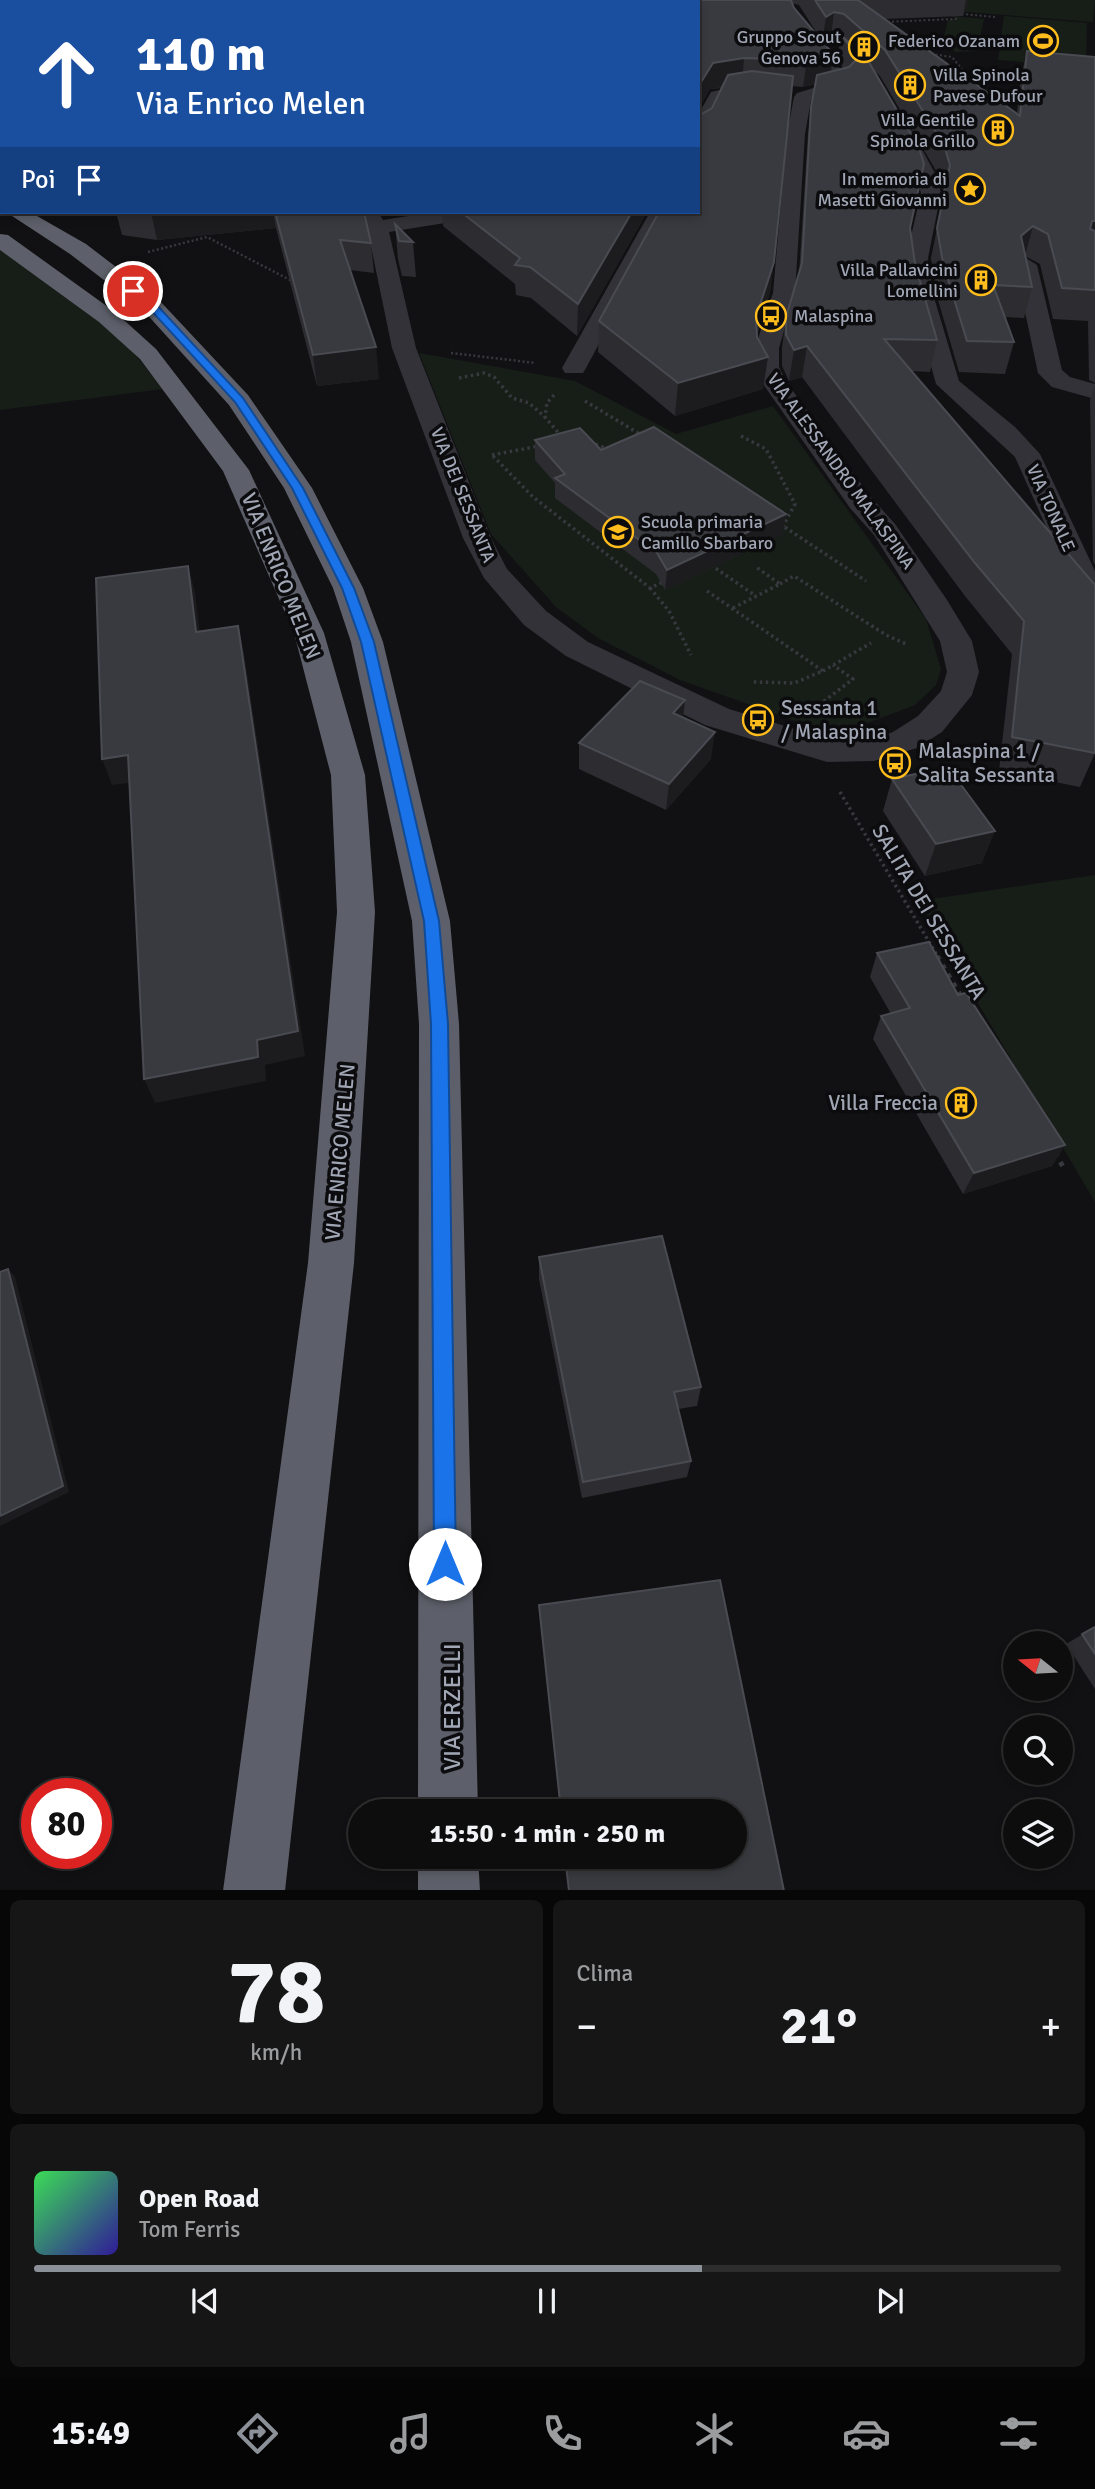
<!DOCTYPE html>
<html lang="it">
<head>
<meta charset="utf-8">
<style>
	:root { --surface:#0d0d0e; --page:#161617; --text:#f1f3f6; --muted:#9a9c9e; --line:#2d2d2e; --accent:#8c9099 }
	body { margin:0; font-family:Signika,sans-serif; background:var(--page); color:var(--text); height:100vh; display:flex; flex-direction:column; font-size:26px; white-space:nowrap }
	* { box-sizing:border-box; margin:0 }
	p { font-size:23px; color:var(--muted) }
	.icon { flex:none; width:38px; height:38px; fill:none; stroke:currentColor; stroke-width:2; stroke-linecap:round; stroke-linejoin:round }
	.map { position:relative; height:1890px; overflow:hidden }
	.panel { display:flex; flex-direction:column; gap:10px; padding:10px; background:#070708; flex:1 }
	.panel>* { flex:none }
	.top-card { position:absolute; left:0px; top:0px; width:700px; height:214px; box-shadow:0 4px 10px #0003,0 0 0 2px var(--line); background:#1a4fa0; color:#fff; overflow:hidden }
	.needle { width:46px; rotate:288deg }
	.fabs { position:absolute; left:1003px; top:1631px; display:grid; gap:14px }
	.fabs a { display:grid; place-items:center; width:70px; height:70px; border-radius:50%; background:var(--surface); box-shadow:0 4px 10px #0003,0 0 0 2px var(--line); font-size:35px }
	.speed { position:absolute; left:21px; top:1778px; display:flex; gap:14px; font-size:35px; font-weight:700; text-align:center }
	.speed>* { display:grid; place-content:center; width:91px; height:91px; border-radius:50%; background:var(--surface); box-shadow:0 4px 10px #0003,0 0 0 2px var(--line); line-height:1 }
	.speed .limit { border:10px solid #d22; background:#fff; color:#111 }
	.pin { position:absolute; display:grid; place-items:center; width:60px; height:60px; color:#fff; margin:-30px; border:4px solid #fff; border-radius:50%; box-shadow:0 2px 7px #0007 }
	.me { position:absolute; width:77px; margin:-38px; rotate:0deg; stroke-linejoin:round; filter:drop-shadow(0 0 5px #0008) }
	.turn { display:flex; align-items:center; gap:24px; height:147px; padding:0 21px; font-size:32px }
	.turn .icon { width:91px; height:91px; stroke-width:2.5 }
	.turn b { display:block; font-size:49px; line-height:60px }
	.then { display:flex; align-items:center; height:66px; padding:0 21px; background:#0003; gap:14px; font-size:26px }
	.big { font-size:52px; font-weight:800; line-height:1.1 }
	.panel .card { flex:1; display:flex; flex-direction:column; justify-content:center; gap:10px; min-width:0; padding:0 24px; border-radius:10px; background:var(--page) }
	.panel .dial { align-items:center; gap:0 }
	.dial b { font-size:91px; line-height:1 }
	.song { display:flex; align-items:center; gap:21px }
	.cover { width:84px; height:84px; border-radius:10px; background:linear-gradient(135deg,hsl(130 70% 55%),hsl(250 70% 35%)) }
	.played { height:7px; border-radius:4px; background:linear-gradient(90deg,var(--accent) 65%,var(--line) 65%) }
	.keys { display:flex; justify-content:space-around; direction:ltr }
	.heat { display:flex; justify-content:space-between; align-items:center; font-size:38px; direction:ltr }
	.panel .tiles { flex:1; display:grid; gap:10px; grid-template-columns:1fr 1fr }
	.card:last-child { grid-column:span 2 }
	.trip { position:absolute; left:348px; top:1799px; width:399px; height:70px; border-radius:35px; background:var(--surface); box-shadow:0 4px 10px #0003,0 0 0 2px var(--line); font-weight:800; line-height:70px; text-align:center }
	.dock { display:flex; height:112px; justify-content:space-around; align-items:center; background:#050506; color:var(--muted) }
	.dock .icon { width:49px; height:49px }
	.dock .selected { color:var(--accent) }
	.dock b { font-size:32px; color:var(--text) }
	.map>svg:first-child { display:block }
	.green { fill:#171e18 }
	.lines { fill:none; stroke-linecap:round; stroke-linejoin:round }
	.path-far3 { stroke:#38393f; stroke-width:2; stroke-dasharray:2 2.5; stroke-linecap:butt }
	.path-far2 { stroke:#38393f; stroke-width:2.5; stroke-dasharray:2 2.5; stroke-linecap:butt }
	.path-far1 { stroke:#38393f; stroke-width:3.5; stroke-dasharray:2.5 3.5; stroke-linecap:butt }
	.path { stroke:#38393f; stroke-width:5; stroke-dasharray:4.5 6; stroke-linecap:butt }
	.street { fill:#323238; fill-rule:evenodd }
	.highway { fill:#5d606a; fill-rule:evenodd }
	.wall { fill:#2d2d31; fill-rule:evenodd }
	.shaded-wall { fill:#1c1c1f }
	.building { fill:#393a3f; stroke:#4a4b52; stroke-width:2 }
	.route { fill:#1a73e8; stroke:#114b97; stroke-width:2 }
	.labels { text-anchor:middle; stroke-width:7; stroke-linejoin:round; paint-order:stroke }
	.far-poi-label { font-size:18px; fill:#a1a6b5; stroke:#0c0c0e; text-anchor:end }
	.far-street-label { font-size:18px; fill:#a1a6b5; stroke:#0c0c0e }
	.street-label { font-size:21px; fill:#a1a6b5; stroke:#0c0c0e }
	.poi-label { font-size:21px; fill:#a1a6b5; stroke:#0c0c0e; text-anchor:start }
	.near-street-label { font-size:24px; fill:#a1a6b5; stroke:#0c0c0e }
</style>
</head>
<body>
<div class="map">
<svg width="1095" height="1891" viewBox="0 0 1095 1891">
	<rect width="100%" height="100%" fill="#111113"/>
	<g class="green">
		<path d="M907,0H1095L1093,22L941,10Z"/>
		<path d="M954,16L984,19L977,51L955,52L944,37L948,20L955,19Z"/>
		<path d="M1004,16L1087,23L1086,67L998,60Z"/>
		<path d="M0,246L121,337L163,389L0,410Z"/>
		<path d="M419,353L575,381L676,434L773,406L926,619L941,669L936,685L915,705L849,730L810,726L680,680L598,638L556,607L491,534Z"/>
		<path d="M1095,875V1202L918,901Z"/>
	</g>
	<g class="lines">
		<g class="path-far3">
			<path d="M883,22L956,19L952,13L995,17"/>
			<path d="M931,54L952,57L975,85"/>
		</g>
		<g class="path-far2">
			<path d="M148,252L207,237L294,282"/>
			<path d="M451,353L536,363"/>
		</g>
		<g class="path-far1">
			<path d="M459,378L484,373L494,377L512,398L529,403L545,417"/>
			<path d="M554,395L547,403L545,417L561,436"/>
			<path d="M585,401L643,436"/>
			<path d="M741,436L766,449L795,504L783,526"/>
			<path d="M590,442L611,450"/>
			<path d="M492,455L539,446"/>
			<path d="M493,456L533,497L650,588L665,581"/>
			<path d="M780,524L866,581"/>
			<path d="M711,565L756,596"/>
			<path d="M780,584L794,576L886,635L906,644"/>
			<path d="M650,588L669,611L691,655"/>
			<path d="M707,591L823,671L794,683L753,682"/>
			<path d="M733,608L780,584L756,567"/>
			<path d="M823,671L871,643"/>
			<path d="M819,705L853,679L833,665"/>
			<path d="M840,792L938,957"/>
		</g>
		<g class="path">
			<path d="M937,956L962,998"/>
			<path d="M1055,1153L1065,1170"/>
		</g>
		<g class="street">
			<path d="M36,0H52L53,2H37Z"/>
			<path d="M798,24L804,26L852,83L844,91L811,100L805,134L795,293L779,348V367L787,383L870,496L895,524L947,600L972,641L979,672L972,695L942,732L917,748L874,761L827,762L705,725L566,656L524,625L484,578L463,538L392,348L367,227L358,212H378L383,220L434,212H455L445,223L389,232L416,348L491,538L507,569L546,611L588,642L729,709L828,739H873L893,732L918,716L941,691L947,672L940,641L874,535L850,508L763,384L755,367V348L773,293L787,134L794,97L797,93L833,82L790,29Z"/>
			<path d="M740,85L770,87L779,92C770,101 739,96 724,100L707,134L698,140V115L711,92Z"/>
			<path d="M899,118L908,124L936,175L941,193L928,258L933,294L959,381L1015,427L1040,454L1095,571V612L1084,609L1080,603L1015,457L936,384L911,294L906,258L921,193L916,175L890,124Z"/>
			<path d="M650,212H670L586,368L583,373H565L562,368Z"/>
			<path d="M1026,258L1037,265L1062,370L1070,377L1095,384V399L1052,387L1038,373L1015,265Z"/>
		</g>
		<g class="highway">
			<path d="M6,212H30L86,244L159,300L248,395L312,488L363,588L383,642L450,921L459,1024L478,1811H418L419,1024L412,921L351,642L333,588L284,488L229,405L143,310L70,254Z"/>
			<path d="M0,234L8,235L115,312L156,349L249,470L324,633L365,775L375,912L354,1263L285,1891H223L308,1263L337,912L331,775L294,633L223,471L140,359L99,322L0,250Z"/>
			<path d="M418,1857H478L480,1891H418Z"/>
		</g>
	</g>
	<g class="wall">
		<path d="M111,0H969L963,16L884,19L1017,113L1021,77L1027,51L1095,57V383L1089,380L1088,321L1053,319L1040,264L1025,256L1032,287L1024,318L1005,317L1014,342L1005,374L959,372L936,293L931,258L944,194L938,174L880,76L873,69L910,230L915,264L937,340L930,372L911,371L1095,753L1080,787L999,771L1012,654L965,596L802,377L789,381L782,366V348L786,317L799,274L808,134L816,84L803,87L792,86L770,292L757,335L763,389L675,416L598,352L599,321L698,212V2H114ZM792,3L799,5L820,38L794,8ZM831,37L840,39L837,60L843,68L831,72L823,42ZM722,88L712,108L700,115L699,108L710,89Z"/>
		<path d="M116,212H364L371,243L374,273L350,270L379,379L317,386L276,228L157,240L122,235Z"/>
		<path d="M442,212H647L577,336L531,298L516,295L515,284L443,226Z"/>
		<path d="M395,224L413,242L416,277L402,276L398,259Z"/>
		<path d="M1095,385V565L1093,561L1090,400Z"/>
		<path d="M535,440L601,450L786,514L782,535L665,590L656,574L555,498V483L535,460Z"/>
		<path d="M579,743L711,759L666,810L579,769Z"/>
		<path d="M892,779L982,863L925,876L883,811Z"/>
		<path d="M877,953L958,995L1065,1145L1052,1166L963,1194L873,1039L881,1016L891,1014L870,977Z"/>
		<path d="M539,1257L701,1387L697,1406L678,1409L691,1461L687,1477L582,1498L539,1279Z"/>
		<path d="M1095,1627V1689L1066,1644Z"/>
	</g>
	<g class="shaded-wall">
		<path d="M966,0H969L963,16Z"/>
		<path d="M834,12L831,37L822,42L826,17Z"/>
		<path d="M833,54L830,81L803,87L807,60Z"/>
		<path d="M744,58L742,84L710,89L698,110V87L713,63Z"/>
		<path d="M151,212H273L276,228L157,240Z"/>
		<path d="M632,212H647L577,336L578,304Z"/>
		<path d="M1092,221H1095V249L1083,251Z"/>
		<path d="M1033,226L1025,256L1021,236Z"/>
		<path d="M774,262L770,292L752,348L756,317Z"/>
		<path d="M807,346L802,377L789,381L794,350Z"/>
		<path d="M376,347L379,379L317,386L313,355Z"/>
		<path d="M768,357L763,389L675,416L678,383Z"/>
		<path d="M786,514L782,535L665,590L667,570Z"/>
		<path d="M188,566L195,592L203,659L196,632Z"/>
		<path d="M238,626L244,653L305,1056L265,1065L266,1081L155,1103L144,1079Z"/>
		<path d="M685,700L682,727L673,713Z"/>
		<path d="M715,732L711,759L666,810L669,784Z"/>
		<path d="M128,755L137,782L112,785L102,759Z"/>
		<path d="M995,831L982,863L925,876L936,844Z"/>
		<path d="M1065,1145L1052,1166L963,1194L974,1173Z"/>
		<path d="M8,1269L15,1277L69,1492L0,1526Z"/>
	</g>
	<g class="building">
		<path d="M148,0H791L794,8L833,54L807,60L744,58L713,63L698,87V2H151Z"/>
		<path d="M815,0H858L1020,116L1027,51L1095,57V221H1092L1090,229L1095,231V290L1062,288L1048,234L1033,226L1021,236L1032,287L993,285L1014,342L967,341L943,263L937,228L950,165L944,145L885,50L844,14L834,12L826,17Z"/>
		<path d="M841,35L867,59L919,148L924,164L910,228L915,264L937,340L884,339L1095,585V753L1012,737L1024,621L975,563L807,346L794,350L786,335V317L802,263L811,107L817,75L849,67L859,57Z"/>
		<path d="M752,71L793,76L774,262L756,317L757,337L768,357L678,383L599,321L659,212H698V96L700,115L712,108L728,75Z"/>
		<path d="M275,212H364L371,243L340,240L376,347L313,355Z"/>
		<path d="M461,212H632L578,304L530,267L515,265L520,258Z"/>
		<path d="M395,224L413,242L399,241Z"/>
		<path d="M654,427L786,514L667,570L657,553L555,478L565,474L535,440L580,428L601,450Z"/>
		<path d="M188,566L196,632L238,626L298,1031L257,1040L258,1057L144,1079L128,755L102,759L96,578Z"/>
		<path d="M640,681L685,700L673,713L715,732L669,784L579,743Z"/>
		<path d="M948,767L995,831L936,844L892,779Z"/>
		<path d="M929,942L958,995L966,993L1065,1145L974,1173L881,1016L910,1008L877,953Z"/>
		<path d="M662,1236L701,1387L674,1392L691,1461L583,1482L539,1257Z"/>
		<path d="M8,1269L63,1486L0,1516V1272Z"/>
		<path d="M720,1580L784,1891H569L565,1857H735V1811H561L539,1605Z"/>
		<path d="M1095,1627V1654L1082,1634Z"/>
	</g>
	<path class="route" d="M130,289H136L155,303L243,398L303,488L354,588L374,642L439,921L448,1024L456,1564L453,1572L445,1575L437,1572L434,1564L431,1024L424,921L361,642L342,588L292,488L235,402L148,307L130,293Z"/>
	<defs>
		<g id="stadium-ring" transform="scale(1.575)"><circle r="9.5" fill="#0c0c0e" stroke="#ffbd1d" stroke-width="1.5"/><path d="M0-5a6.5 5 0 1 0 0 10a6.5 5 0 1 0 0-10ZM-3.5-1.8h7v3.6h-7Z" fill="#ffbd1d"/></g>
		<g id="building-ring" transform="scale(1.575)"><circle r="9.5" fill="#0c0c0e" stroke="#ffbd1d" stroke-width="1.5"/><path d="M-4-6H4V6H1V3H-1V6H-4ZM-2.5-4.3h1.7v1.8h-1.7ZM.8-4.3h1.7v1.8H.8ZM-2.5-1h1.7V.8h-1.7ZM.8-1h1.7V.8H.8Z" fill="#ffbd1d"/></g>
		<g id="sight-ring" transform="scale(1.575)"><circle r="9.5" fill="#0c0c0e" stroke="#ffbd1d" stroke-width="1.5"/><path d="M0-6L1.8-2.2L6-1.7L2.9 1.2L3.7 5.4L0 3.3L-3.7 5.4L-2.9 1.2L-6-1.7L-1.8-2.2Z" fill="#ffbd1d"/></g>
		<g id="bus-ring" transform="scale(1.575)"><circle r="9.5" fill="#0c0c0e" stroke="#ffbd1d" stroke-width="1.5"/><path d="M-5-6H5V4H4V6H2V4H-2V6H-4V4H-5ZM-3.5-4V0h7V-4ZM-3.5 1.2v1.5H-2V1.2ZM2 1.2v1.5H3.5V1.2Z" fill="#ffbd1d"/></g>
		<g id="school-ring" transform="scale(1.575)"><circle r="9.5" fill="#0c0c0e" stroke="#ffbd1d" stroke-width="1.5"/><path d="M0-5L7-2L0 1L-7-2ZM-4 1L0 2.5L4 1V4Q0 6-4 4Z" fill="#ffbd1d"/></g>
	</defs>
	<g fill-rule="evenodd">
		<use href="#stadium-ring" x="1043" y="41"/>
		<use href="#building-ring" x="864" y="47"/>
		<use href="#building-ring" x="910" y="85"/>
		<use href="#building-ring" x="998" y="130"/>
		<use href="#sight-ring" x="970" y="189"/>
		<use href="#building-ring" x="981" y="280"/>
		<use href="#bus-ring" x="771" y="316"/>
		<use href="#school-ring" x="618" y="532"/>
		<use href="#bus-ring" x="758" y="720"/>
		<use href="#bus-ring" x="895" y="763"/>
		<use href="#building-ring" x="961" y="1103"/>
	</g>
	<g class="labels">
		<g class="far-poi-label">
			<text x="841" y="43">Gruppo Scout<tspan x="841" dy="21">Genova 56</tspan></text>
			<text x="1020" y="47">Federico Ozanam</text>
			<text x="933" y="81" text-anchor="start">Villa Spinola<tspan x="933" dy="21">Pavese Dufour</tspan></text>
			<text x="975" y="126">Villa Gentile<tspan x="975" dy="21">Spinola Grillo</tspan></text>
			<text x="947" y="185">In memoria di<tspan x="947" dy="21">Masetti Giovanni</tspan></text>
			<text x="958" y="276">Villa Pallavicini<tspan x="958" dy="21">Lomellini</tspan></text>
			<text x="794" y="322" text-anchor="start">Malaspina</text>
			<text x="641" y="528" text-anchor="start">Scuola primaria<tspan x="641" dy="21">Camillo Sbarbaro</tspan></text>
		</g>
		<g class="far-street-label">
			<text transform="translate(841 471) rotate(54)" y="6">VIA ALESSANDRO MALASPINA</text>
			<text transform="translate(463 495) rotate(68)" y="6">VIA DEI SESSANTA</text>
			<text transform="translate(1051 508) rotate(66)" y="6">VIA TONALE</text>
		</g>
		<g class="street-label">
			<text transform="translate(281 576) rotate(68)" y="7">VIA ENRICO MELEN</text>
			<text transform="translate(929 912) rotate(59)" y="7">SALITA DEI SESSANTA</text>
			<text transform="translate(340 1152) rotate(-85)" y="7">VIA ENRICO MELEN</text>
		</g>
		<g class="poi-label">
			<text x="781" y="715">Sessanta 1<tspan x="781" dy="24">/ Malaspina</tspan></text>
			<text x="918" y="758">Malaspina 1 /<tspan x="918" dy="24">Salita Sessanta</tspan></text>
			<text x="938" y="1110" text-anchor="end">Villa Freccia</text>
		</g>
		<g class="near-street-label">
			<text transform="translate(452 1707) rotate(-90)" y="8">VIA ERZELLI</text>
		</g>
	</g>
</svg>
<div class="fabs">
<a><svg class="needle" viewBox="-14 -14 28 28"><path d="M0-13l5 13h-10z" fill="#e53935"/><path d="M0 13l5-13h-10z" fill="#9a9c9e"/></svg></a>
<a><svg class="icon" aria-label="search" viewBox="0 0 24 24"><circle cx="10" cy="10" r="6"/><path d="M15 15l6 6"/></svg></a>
<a><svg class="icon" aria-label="layers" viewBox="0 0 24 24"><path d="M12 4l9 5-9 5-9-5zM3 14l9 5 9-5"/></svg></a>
</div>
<div class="speed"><div class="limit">80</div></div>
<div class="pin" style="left:133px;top:291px;background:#d93025"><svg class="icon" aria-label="arrive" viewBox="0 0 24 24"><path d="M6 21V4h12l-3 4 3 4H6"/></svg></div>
<svg class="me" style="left:445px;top:1564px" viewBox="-20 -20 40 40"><circle r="19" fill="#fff"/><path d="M0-13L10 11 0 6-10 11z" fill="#1a73e8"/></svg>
<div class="trip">15:50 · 1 min · 250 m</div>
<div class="top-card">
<div class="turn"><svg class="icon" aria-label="ahead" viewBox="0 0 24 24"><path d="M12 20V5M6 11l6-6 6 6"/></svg><div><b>110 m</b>Via Enrico Melen</div></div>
<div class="then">Poi<svg class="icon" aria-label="arrive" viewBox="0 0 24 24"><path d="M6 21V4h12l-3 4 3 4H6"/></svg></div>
</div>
</div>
<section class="panel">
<div class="tiles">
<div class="card dial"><b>78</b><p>km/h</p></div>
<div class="card"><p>Clima</p>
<div class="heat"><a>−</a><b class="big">21°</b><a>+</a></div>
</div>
<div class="card">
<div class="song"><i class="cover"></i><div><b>Open Road</b><p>Tom Ferris</p></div></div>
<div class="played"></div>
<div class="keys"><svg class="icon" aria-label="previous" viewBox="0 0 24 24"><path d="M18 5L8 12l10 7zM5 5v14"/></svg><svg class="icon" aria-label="pause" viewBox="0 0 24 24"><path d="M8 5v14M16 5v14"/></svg><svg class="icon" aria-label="next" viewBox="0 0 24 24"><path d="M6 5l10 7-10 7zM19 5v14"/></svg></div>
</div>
</div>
</section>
<nav class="dock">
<b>15:49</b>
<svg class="icon selected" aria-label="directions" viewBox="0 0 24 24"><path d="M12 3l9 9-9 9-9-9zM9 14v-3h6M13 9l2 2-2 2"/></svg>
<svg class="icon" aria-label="music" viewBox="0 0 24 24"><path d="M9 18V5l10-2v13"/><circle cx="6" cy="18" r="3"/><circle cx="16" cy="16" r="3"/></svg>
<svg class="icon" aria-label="phone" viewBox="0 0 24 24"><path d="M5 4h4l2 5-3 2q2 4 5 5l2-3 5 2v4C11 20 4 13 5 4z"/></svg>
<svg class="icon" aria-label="climate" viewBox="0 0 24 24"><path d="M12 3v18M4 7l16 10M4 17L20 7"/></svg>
<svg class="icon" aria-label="car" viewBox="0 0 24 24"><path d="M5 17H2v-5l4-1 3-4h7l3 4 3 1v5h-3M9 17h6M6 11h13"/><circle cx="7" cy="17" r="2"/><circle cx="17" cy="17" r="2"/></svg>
<svg class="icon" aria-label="filters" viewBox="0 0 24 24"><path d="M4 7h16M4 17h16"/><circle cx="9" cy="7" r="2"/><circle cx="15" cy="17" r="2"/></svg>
</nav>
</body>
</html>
